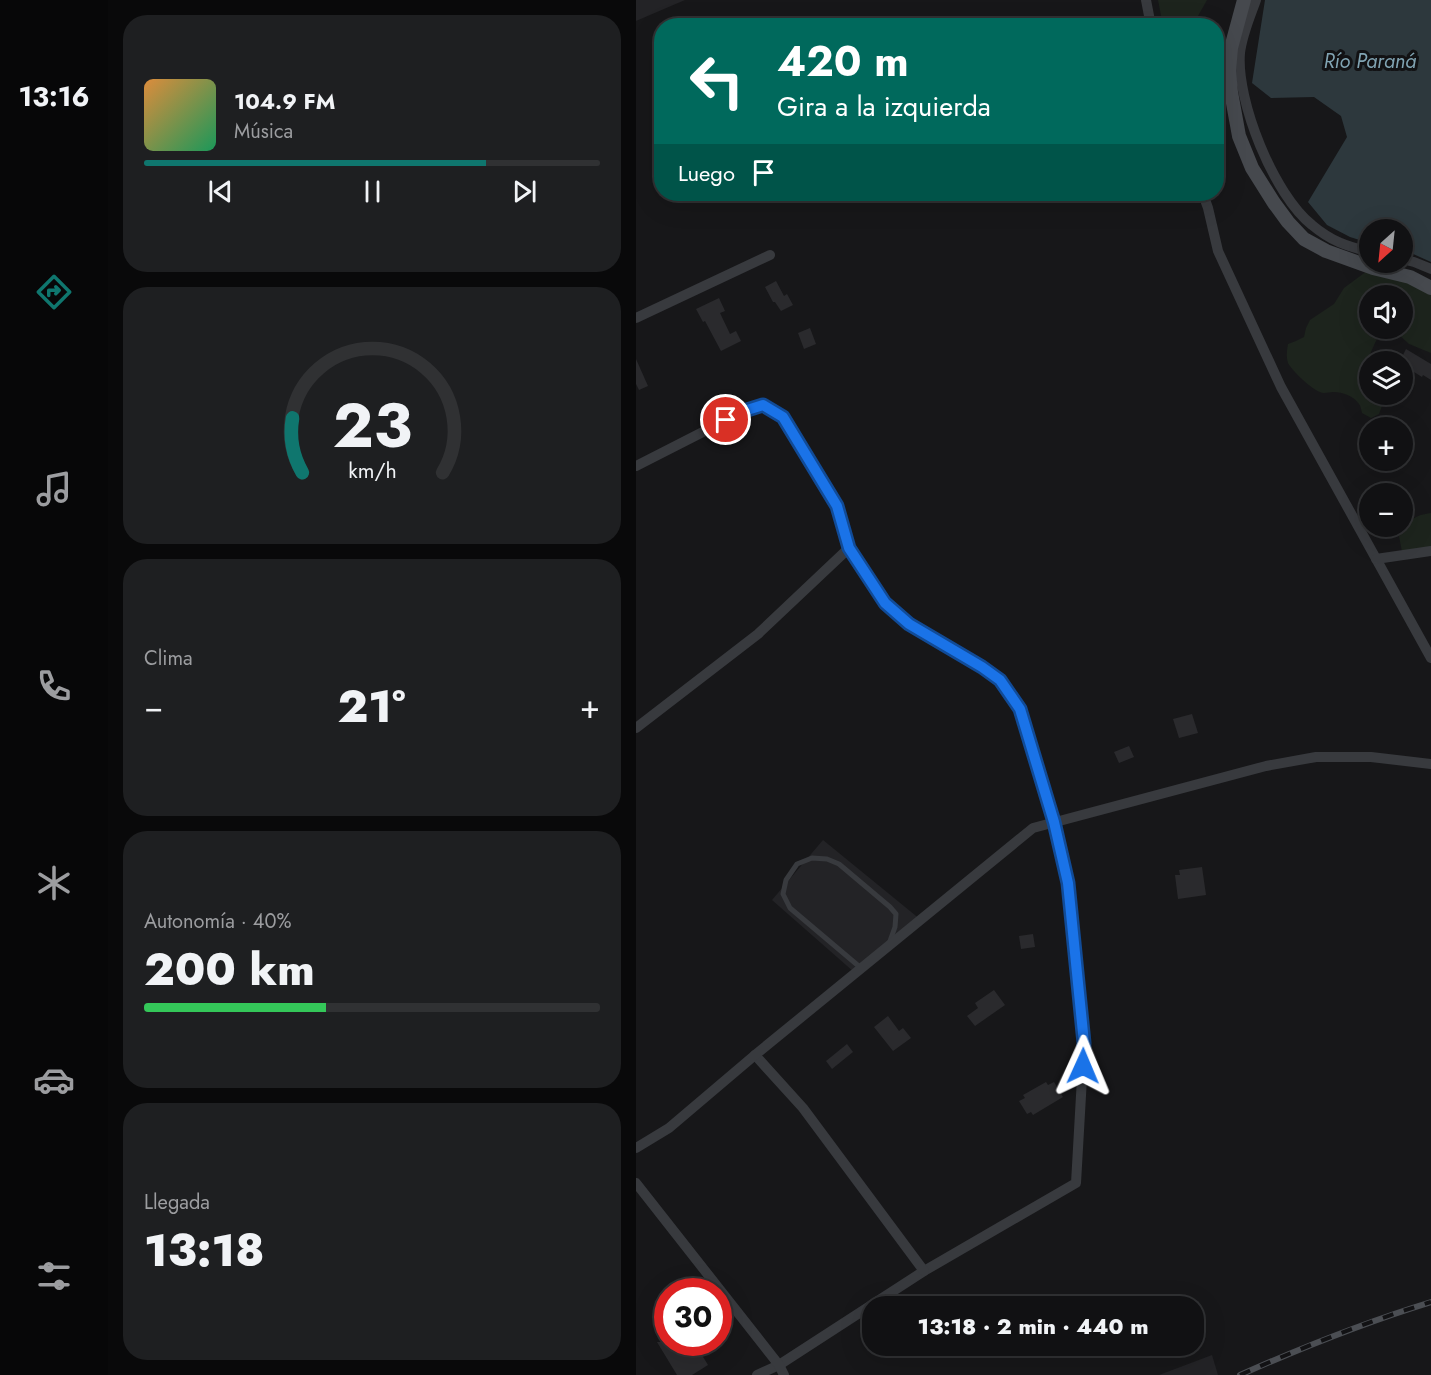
<!DOCTYPE html>
<html lang="es">
<head>
<meta charset="utf-8">
<style>
	:root { --surface:#111113; --page:#1e1f21; --text:#f1f3f6; --muted:#9c9da0; --line:#303133; --accent:#0f766e }
	body { margin:0; font-family:Jost,sans-serif; background:var(--page); color:var(--text); height:100vh; display:flex; flex-direction:column; font-size:22px; white-space:nowrap }
	* { box-sizing:border-box; margin:0 }
	p { font-size:20px; color:var(--muted) }
	.icon { flex:none; width:33px; height:33px; fill:none; stroke:currentColor; stroke-width:2; stroke-linecap:round; stroke-linejoin:round }
	.map { position:relative; flex:1; overflow:hidden }
	.sheet { display:flex; flex-direction:column; gap:15px; padding:15px; background:#09090a; width:528px }
	.sheet>* { flex:none }
	.top-card { position:absolute; left:18px; top:18px; width:570px; height:183px; border-radius:24px; box-shadow:0 6px 24px #0002,0 0 0 2px var(--line); background:#00695c; color:#fff; overflow:hidden }
	.needle { width:39px; rotate:207deg }
	.fabs { position:absolute; left:723px; top:219px; display:grid; gap:12px }
	.fabs a { display:grid; place-items:center; width:54px; height:54px; border-radius:50%; background:var(--surface); box-shadow:0 6px 24px #0002,0 0 0 2px var(--line); font-size:30px }
	.speed { position:absolute; left:18px; top:1278px; display:flex; gap:12px; font-size:30px; font-weight:700; text-align:center }
	.speed>* { display:grid; place-content:center; width:78px; height:78px; border-radius:50%; background:var(--surface); box-shadow:0 6px 24px #0002,0 0 0 2px var(--line); line-height:1 }
	.speed .limit { border:9px solid #d22; background:#fff; color:#111 }
	.pin { position:absolute; display:grid; place-items:center; width:51px; height:51px; color:#fff; margin:-26px; border:3px solid #fff; border-radius:50%; box-shadow:0 2px 6px #0007 }
	.me { position:absolute; width:66px; margin:-33px; rotate:1deg; stroke-linejoin:round; filter:drop-shadow(0 0 4px #0008) }
	.turn { display:flex; align-items:center; gap:21px; height:126px; padding:0 24px; font-size:27px }
	.turn .icon { width:78px; height:78px; stroke-width:2.5 }
	.turn b { display:block; font-size:42px; line-height:51px }
	.then { display:flex; align-items:center; height:57px; padding:0 24px; background:#0003; gap:12px; font-size:22px }
	.big { font-size:45px; font-weight:800; line-height:1.1 }
	.sheet .widget { flex:1; display:flex; flex-direction:column; justify-content:center; gap:9px; min-width:0; padding:0 21px; border-radius:24px; background:var(--page) }
	.sheet .dial { align-items:center; gap:0 }
	.dial svg { height:156px; overflow:visible; fill:none; stroke:var(--line); stroke-width:7; stroke-linecap:round; text-anchor:middle }
	.dial text { fill:var(--text); stroke:none }
	.song { display:flex; align-items:center; gap:18px }
	.cover { width:72px; height:72px; border-radius:9px; background:linear-gradient(135deg,hsl(30 70% 55%),hsl(150 70% 35%)) }
	.played { height:6px; border-radius:3px; background:linear-gradient(90deg,var(--accent) 75%,var(--line) 75%) }
	.keys { display:flex; justify-content:space-around; direction:ltr }
	.heat { display:flex; justify-content:space-between; align-items:center; font-size:33px; direction:ltr }
	.charge { height:9px; border-radius:4px; background:linear-gradient(90deg,#34c759 40%,var(--line) 0) }
	.trip { position:absolute; left:226px; top:1296px; width:342px; height:60px; border-radius:24px; background:var(--surface); box-shadow:0 6px 24px #0002,0 0 0 2px var(--line); font-weight:800; line-height:60px; text-align:center }
	main { display:flex; flex:1; min-height:0 }
	.menu { display:flex; flex-direction:column; width:108px; justify-content:space-around; align-items:center; background:#070708; color:var(--muted) }
	.menu .icon { width:42px; height:42px }
	.menu .selected { color:var(--accent) }
	.menu b { font-size:27px; color:var(--text) }
	.map>svg:first-child { display:block }
	.built { fill:#232326 }
	.green { fill:#1d241d }
	.water { fill:#2d383d }
	.building { fill:#2a2a2d }
	.lines { fill:none; stroke-linecap:round; stroke-linejoin:round }
	.lane { stroke:#383a3e; stroke-width:5 }
	.street { stroke:#383a3e; stroke-width:10 }
	.secondary { stroke:#46494e; stroke-width:14 }
	.rail-casing { stroke:#4b4e53; stroke-width:6 }
	.rail { stroke:#121214; stroke-width:4; stroke-dasharray:11; stroke-linecap:butt }
	.route-casing { stroke:#114b97; stroke-width:15 }
	.route { stroke:#1a73e8; stroke-width:10 }
	.labels { text-anchor:middle; stroke-width:6; stroke-linejoin:round; paint-order:stroke }
	.water-label { font-size:20px; font-style:italic; fill:#81a4b3; stroke:#121214 }
</style>
</head>
<body>
<main>
<nav class="menu">
<b>13:16</b>
<svg class="icon selected" aria-label="directions" viewBox="0 0 24 24"><path d="M12 3l9 9-9 9-9-9zM9 14v-3h6M13 9l2 2-2 2"/></svg>
<svg class="icon" aria-label="music" viewBox="0 0 24 24"><path d="M9 18V5l10-2v13"/><circle cx="6" cy="18" r="3"/><circle cx="16" cy="16" r="3"/></svg>
<svg class="icon" aria-label="phone" viewBox="0 0 24 24"><path d="M5 4h4l2 5-3 2q2 4 5 5l2-3 5 2v4C11 20 4 13 5 4z"/></svg>
<svg class="icon" aria-label="climate" viewBox="0 0 24 24"><path d="M12 3v18M4 7l16 10M4 17L20 7"/></svg>
<svg class="icon" aria-label="car" viewBox="0 0 24 24"><path d="M5 17H2v-5l4-1 3-4h7l3 4 3 1v5h-3M9 17h6M6 11h13"/><circle cx="7" cy="17" r="2"/><circle cx="17" cy="17" r="2"/></svg>
<svg class="icon" aria-label="filters" viewBox="0 0 24 24"><path d="M4 7h16M4 17h16"/><circle cx="9" cy="7" r="2"/><circle cx="15" cy="17" r="2"/></svg>
</nav>
<section class="sheet">
<div class="widget">
<div class="song"><i class="cover"></i><div><b>104.9 FM</b><p>Música</p></div></div>
<div class="played"></div>
<div class="keys"><svg class="icon" aria-label="previous" viewBox="0 0 24 24"><path d="M18 5L8 12l10 7zM5 5v14"/></svg><svg class="icon" aria-label="pause" viewBox="0 0 24 24"><path d="M8 5v14M16 5v14"/></svg><svg class="icon" aria-label="next" viewBox="0 0 24 24"><path d="M6 5l10 7-10 7zM19 5v14"/></svg></div>
</div>
<div class="widget dial"><svg viewBox="0 0 100 80">
<path d="M14 69A42 42 0 1 1 86 69"/>
<path d="M14 69A42 42 0 0 1 9 41" stroke="#0f766e"/>
<text x="50" y="56" font-size="32" font-weight="700">23</text>
<text x="50" y="72" font-size="11">km/h</text>
</svg></div>
<div class="widget"><p>Clima</p>
<div class="heat"><a>−</a><b class="big">21°</b><a>+</a></div>
</div>
<div class="widget"><p>Autonomía · 40%</p><b class="big">200 km</b><div class="charge"></div></div>
<div class="widget"><p>Llegada</p><b class="big">13:18</b></div>
</section>
<div class="map">
<svg width="795" height="1375" viewBox="0 0 795 1375">
	<rect width="100%" height="100%" fill="#171719"/>
	<g class="built">
		<path d="M0,0H49L0,21Z"/>
		<path d="M187,840L285,920L218,972L136,900Z"/>
		<path d="M576,1355L582,1375H523Z"/>
	</g>
	<g class="green">
		<path d="M522,0H571L562,16L561,25L527,26Z"/>
		<path d="M731,271L795,289V353L773,344L758,330L752,329L766,328V296H734V328L748,329C738,339 736,355 727,366L729,385L733,391L734,394C741,395 743,400 746,406L743,414L735,418L726,413C725,410 725,406 723,404C718,396 706,392 698,392C694,392 691,393 688,393C679,393 656,371 652,363C650,356 651,350 652,344L660,341L668,337L670,328L674,320L698,304L708,288Z"/>
		<path d="M795,513V553L766,552L763,536C773,520 776,516 795,513Z"/>
	</g>
	<path class="water" d="M629,0H795V262L775,253L767,251L766,230H734L733,243L714,237L691,225L672,202L711,137L705,116L678,97L635,98L616,83Z"/>
	<g class="building">
		<path d="M140,281L148,296L151,294L157,305L145,311L139,302H137L129,287Z"/>
		<path d="M83,298L89,311L84,313L94,334L100,331L105,341L85,351L69,321L67,322L60,309Z"/>
		<path d="M174,328L180,344L168,349L162,333Z"/>
		<path d="M770,349L795,364V380L787,375L786,377L778,372L777,374L766,366V357Z"/>
		<path d="M0,359L12,386L3,390L0,384Z"/>
		<path d="M556,714L562,733L543,738L537,719Z"/>
		<path d="M493,746L498,757L483,763L478,752Z"/>
		<path d="M566,867L570,895L542,899L539,875H544L543,870Z"/>
		<path d="M397,934L399,947L385,949L383,936Z"/>
		<path d="M358,990L369,1005L339,1026L331,1016L342,1008L339,1003Z"/>
		<path d="M252,1016L263,1031L267,1028L275,1038L257,1051L238,1027Z"/>
		<path d="M211,1044L217,1052L196,1069L190,1061Z"/>
		<path d="M410,1082L412,1085L418,1082L427,1097L397,1115L395,1112L391,1114L383,1101L389,1098L387,1095Z"/>
		<path d="M21,1342H58L72,1365L56,1375H41Z"/>
	</g>
	<g class="lines">
		<path class="lane" d="M225,968L154,908L147,894L150,880L161,864L176,858L191,859L203,864L254,907L260,914L259,927L254,941"/>
		<g class="street">
			<path d="M510,0L515,26"/>
			<path d="M620,0C614,17 606,35 604,53C600,101 638,195 676,225C695,241 710,246 734,252"/>
			<path d="M567,194L572,208L582,251L645,387L795,658"/>
			<path d="M766,259L778,262L795,269"/>
			<path d="M0,318L134,255"/>
			<path d="M0,466L108,411L127,405L147,417L201,505L213,548L249,604L273,624L346,667L364,680L384,709L418,822L432,883L448,1043L440,1183L288,1271L143,1365L121,1375"/>
			<path d="M740,559L795,551"/>
			<path d="M0,728L122,634L213,548"/>
			<path d="M119,1055L167,1108L288,1271"/>
			<path d="M0,1148L33,1128L119,1055L397,828L630,766L680,757H735L795,764"/>
			<path d="M0,1183L143,1365L148,1375"/>
		</g>
		<path class="secondary" d="M608,0L595,48L593,71L595,92L603,136L616,168L638,203L652,222L668,239L690,251L737,268L774,277L795,288"/>
		<g class="rail-casing">
			<path id="rail" d="M604,1375C667,1347 730,1322 795,1302"/>
		</g>
		<use href="#rail" class="rail"/>
	</g>
	<g class="lines">
		<g class="route-casing">
			<path id="route" d="M90,420L108,411L127,405L147,417L201,506L213,548L249,603L273,624L346,667L364,680L384,709L418,822L432,883L448,1043L447,1066"/>
		</g>
		<use href="#route" class="route"/>
	</g>
	<g class="labels">
		<g class="water-label">
			<text x="734" y="68">Río Paraná</text>
		</g>
	</g>
</svg>
<div class="fabs">
<a><svg class="needle" viewBox="-14 -14 28 28"><path d="M0-13l5 13h-10z" fill="#e53935"/><path d="M0 13l5-13h-10z" fill="#9c9da0"/></svg></a>
<a><svg class="icon" aria-label="sound" viewBox="0 0 24 24"><path d="M4 9h4l5-4v14l-5-4H4zM17 9q2 3 0 6"/></svg></a>
<a><svg class="icon" aria-label="layers" viewBox="0 0 24 24"><path d="M12 4l9 5-9 5-9-5zM3 14l9 5 9-5"/></svg></a>
<a>+</a>
<a>−</a>
</div>
<div class="speed"><div class="limit">30</div></div>
<div class="pin" style="left:90px;top:420px;background:#d93025"><svg class="icon" aria-label="arrive" viewBox="0 0 24 24"><path d="M6 21V4h12l-3 4 3 4H6"/></svg></div>
<svg class="me" style="left:447px;top:1066px" viewBox="-20 -20 40 40"><path d="M0-17L14 15 0 8-14 15z" fill="#1a73e8" stroke="#fff" stroke-width="4"/></svg>
<div class="trip">13:18 · 2 min · 440 m</div>
<div class="top-card">
<div class="turn"><svg class="icon" aria-label="left" viewBox="0 0 24 24"><path d="M17 20v-9H6M10 6l-5 5 5 5"/></svg><div><b>420 m</b>Gira a la izquierda</div></div>
<div class="then">Luego<svg class="icon" aria-label="arrive" viewBox="0 0 24 24"><path d="M6 21V4h12l-3 4 3 4H6"/></svg></div>
</div>
</div>
</main>
</body>
</html>
